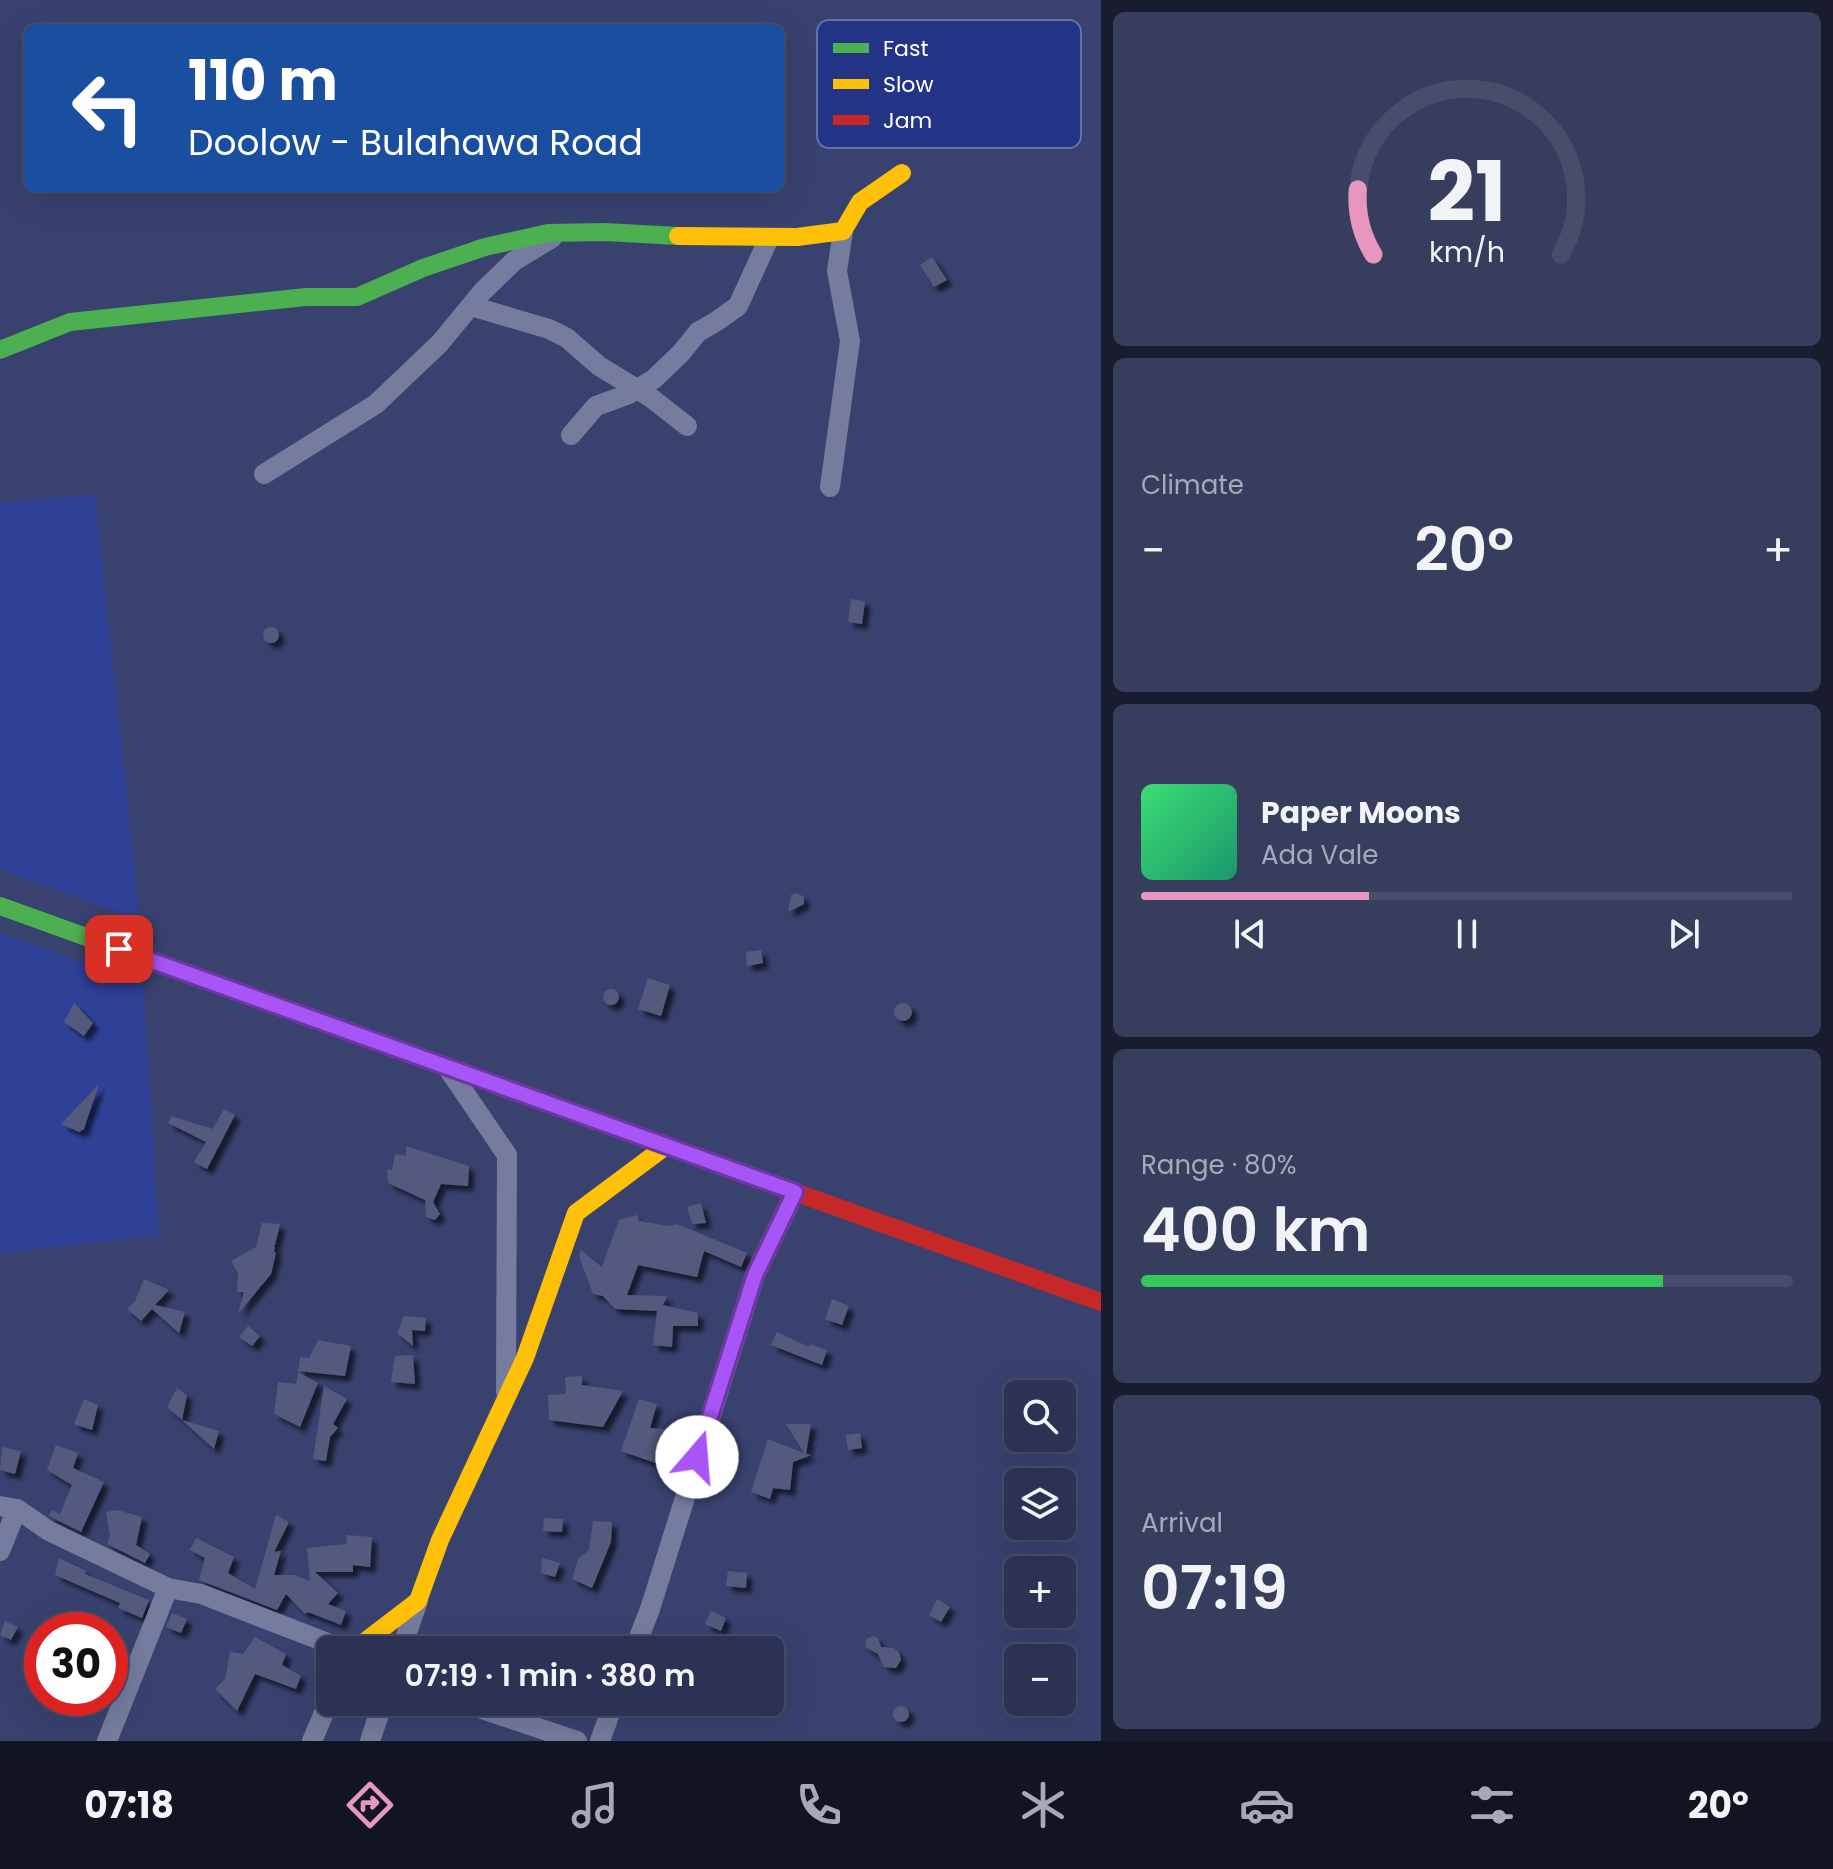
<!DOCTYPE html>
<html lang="en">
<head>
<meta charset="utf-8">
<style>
	:root { --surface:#2b3253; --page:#373e5d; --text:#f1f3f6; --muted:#a6aab8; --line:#474d6a; --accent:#e797bd }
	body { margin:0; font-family:Poppins,sans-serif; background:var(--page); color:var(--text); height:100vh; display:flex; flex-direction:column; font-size:30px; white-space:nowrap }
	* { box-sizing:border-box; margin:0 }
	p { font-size:26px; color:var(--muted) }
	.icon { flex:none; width:44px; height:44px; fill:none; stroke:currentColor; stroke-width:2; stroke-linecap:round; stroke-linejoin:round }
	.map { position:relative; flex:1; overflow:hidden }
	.drawer { display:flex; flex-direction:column; gap:12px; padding:12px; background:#181c2e; width:732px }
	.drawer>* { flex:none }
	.banner { position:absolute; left:24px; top:24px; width:760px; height:168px; border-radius:12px; box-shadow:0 8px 32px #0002,0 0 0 2px var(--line); background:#1a4fa0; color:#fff; overflow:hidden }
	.buttons { position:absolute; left:1004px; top:1380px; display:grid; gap:16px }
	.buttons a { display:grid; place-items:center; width:72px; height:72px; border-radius:12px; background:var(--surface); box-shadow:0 8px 32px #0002,0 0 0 2px var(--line); font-size:40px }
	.speed { position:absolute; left:24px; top:1612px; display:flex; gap:16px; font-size:40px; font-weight:700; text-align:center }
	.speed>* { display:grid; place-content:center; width:104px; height:104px; border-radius:50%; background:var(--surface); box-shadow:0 8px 32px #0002,0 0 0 2px var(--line); line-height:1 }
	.speed .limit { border:12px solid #d22; background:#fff; color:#111 }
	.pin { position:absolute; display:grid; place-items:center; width:68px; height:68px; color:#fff; margin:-34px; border-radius:16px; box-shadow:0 4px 12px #0006 }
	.me { position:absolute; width:88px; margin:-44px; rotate:18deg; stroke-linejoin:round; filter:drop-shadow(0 0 6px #0008) }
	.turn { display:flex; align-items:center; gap:28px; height:168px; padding:0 32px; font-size:36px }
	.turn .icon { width:104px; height:104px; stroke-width:2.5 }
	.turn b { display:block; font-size:56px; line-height:68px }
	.big { font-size:60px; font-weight:600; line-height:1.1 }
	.drawer .tile { flex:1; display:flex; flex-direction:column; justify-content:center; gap:12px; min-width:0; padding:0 28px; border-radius:12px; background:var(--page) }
	.drawer .dial { align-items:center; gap:0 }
	.dial svg { height:208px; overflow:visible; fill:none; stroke:var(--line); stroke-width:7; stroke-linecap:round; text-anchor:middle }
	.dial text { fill:var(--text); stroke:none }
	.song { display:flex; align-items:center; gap:24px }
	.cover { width:96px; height:96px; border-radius:12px; background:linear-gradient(135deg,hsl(140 70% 55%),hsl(160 70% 35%)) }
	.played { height:8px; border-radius:4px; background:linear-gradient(90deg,var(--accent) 35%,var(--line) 35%) }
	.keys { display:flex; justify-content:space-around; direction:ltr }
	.heat { display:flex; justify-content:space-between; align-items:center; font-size:44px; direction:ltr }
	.charge { height:12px; border-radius:6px; background:linear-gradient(90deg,#34c759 80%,var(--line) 0) }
	.trip { position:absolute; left:316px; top:1636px; width:468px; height:80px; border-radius:12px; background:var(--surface); box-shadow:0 8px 32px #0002,0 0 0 2px var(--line); font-weight:600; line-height:80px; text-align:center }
	.tabs { display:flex; height:128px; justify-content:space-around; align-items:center; background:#111421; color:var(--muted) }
	.tabs .icon { width:56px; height:56px }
	.tabs .on { color:var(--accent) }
	.tabs b { font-size:36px; color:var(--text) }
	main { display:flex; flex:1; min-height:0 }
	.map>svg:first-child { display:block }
	.green { fill:#2f4197 }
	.building { fill:#535a7e; filter:url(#shadow) }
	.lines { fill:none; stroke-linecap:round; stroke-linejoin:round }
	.street { stroke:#757c9d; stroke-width:20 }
	.fast { stroke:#4caf50; stroke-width:18 }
	.slow { stroke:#ffc107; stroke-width:18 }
	.jam { stroke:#c62828; stroke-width:18 }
	.route-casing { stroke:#6d37a1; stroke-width:20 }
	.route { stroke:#a855f7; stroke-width:14 }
	.key { fill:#233385; stroke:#6570aa; stroke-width:2 }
	.key-label { font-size:22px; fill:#fff }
</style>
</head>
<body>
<main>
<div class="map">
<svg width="1101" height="1741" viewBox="0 0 1101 1741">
	<defs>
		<filter id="shadow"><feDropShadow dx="5.5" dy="5.5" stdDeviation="2" flood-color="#0009"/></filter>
	</defs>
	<rect width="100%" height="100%" fill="#39426f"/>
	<g class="green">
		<path d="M95,494L140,920L0,870V503Z"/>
		<path d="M0,933L143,984L159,1235L0,1253Z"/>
	</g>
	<g class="building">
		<path d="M932,257L947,280L934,287L920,265Z"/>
		<path d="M851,599L865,601L862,624L848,622Z"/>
		<circle cx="271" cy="635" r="8"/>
		<path d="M797,893L804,897V904L788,912L791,895Z"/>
		<path d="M761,950L763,963L747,966L746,952Z"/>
		<path d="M648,978L670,985L661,1016L638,1009Z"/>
		<circle cx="611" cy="997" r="8"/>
		<path d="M74,1003L93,1023L84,1036L64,1022Z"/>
		<circle cx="903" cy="1012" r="9"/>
		<path d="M99,1084L84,1129L79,1132L61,1124Z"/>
		<path d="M224,1109L235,1115L207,1169L194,1162L206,1142L168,1123L171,1116L213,1129Z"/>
		<path d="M406,1146L469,1166L468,1186L441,1184L433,1202L440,1214L435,1220L426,1217L425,1200L388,1183L387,1170H392L395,1154L406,1156Z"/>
		<path d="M701,1203L706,1223L692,1224L687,1207Z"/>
		<path d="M637,1215L639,1221L669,1226L677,1224L747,1253L741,1267L704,1251L697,1277L638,1265L627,1295L667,1296L663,1305L698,1313V1326H673L672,1347L653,1345L657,1311L615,1309L603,1296L593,1294L579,1256L581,1250L602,1267L619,1220Z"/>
		<path d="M262,1223L280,1224L275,1245L273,1246L275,1247L274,1252L276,1253L271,1274L238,1314L244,1292H237L238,1273L231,1261L256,1247Z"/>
		<path d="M144,1279L169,1290L155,1305L185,1312L179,1333L152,1309L141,1321L127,1309L135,1301Z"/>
		<path d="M832,1299L849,1306L842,1325L825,1319Z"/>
		<path d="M404,1316L426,1318L425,1331L412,1330L413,1346L397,1333Z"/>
		<path d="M248,1326L260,1336L252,1346L239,1337Z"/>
		<path d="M777,1332L809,1347L810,1344L827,1350L822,1365L771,1345Z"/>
		<path d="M318,1340L351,1346L345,1376L298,1371L300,1357L309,1358Z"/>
		<path d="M413,1355L415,1384L391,1382L395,1356Z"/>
		<path d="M298,1372L318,1383L300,1427L274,1414L278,1382L296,1384Z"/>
		<path d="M582,1376V1385L623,1391L603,1427L549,1420L548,1395L566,1394L565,1377Z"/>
		<path d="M324,1386L347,1399L333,1424L338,1428L330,1437L326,1461L313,1459Z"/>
		<path d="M177,1388L187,1395L182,1420L167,1407Z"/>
		<path d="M84,1399L98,1405L92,1430L74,1424Z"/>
		<path d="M639,1399L657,1404L650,1428L665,1429L661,1465L621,1451Z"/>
		<path d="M182,1420L219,1431L214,1449Z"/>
		<path d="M786,1424H811L806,1454L811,1455L793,1462L790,1490L773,1488L770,1499L751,1492L768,1439L804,1453Z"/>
		<path d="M860,1433L862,1448L848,1450L846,1435Z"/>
		<path d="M56,1445L78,1453L73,1468L104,1482L81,1532L49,1516L52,1510L60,1514L72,1485L47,1470Z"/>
		<path d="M2,1447L21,1451L15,1474L0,1470Z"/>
		<path d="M117,1510L142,1517L136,1545L150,1554L145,1563L107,1544L110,1536L106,1512Z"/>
		<path d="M276,1515L289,1522L274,1552L281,1551L274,1575H294L310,1581L307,1548L347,1544L346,1535L372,1537L370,1567L353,1565V1572H315L338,1593L328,1604L346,1611L341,1625L308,1612L305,1614L286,1594L277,1610L199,1580L205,1558L190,1550L196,1538L234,1557L228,1573L255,1589Z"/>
		<path d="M544,1518L563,1519L562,1532L543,1531Z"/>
		<path d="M593,1521L612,1522L611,1542L592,1588L572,1579L578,1559L589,1550Z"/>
		<path d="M59,1558L86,1571L85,1574L149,1600L142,1618L118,1608L120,1603L55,1575Z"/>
		<path d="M542,1558L560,1563L555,1577L541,1573Z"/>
		<path d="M728,1571L747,1573L746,1588L726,1586Z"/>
		<path d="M937,1599L950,1607L941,1622L929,1615Z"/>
		<path d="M711,1611L726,1618L721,1631L705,1624Z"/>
		<path d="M172,1613L187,1619L181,1633L166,1627Z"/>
		<path d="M5,1621L18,1627L11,1640L0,1635Z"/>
		<path d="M873,1636L878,1638L881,1647L894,1648L899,1653L901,1660L896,1668L884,1667L878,1654L865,1647L866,1639Z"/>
		<path d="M255,1637L286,1654L282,1665L301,1676L296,1689L255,1674L237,1711L215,1689L225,1679L230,1652L243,1654Z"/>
		<circle cx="901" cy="1714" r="8"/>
	</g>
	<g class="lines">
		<g class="street">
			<path d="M471,306L549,329L567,338L599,366L650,397L687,426"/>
			<path d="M571,435L596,406L629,394L654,379L681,353L698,332L717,321L738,306L769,238"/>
			<path d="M264,474L376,404L440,343L482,292L514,261L552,238"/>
			<path d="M830,487L850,341L837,271L843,231"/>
			<path d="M447,1067L507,1155L506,1392"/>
			<path d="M0,1506L17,1509L49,1531L168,1588L201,1594L346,1650"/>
			<path d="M0,1551L17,1509"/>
			<path d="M401,1650L418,1601"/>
			<path d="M634,1650L650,1609L755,1275L795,1192"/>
			<path d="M461,1702L577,1741"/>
			<path d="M107,1741L168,1588"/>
			<path d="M312,1741L330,1699"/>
			<path d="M370,1741L383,1702"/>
			<path d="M600,1741L614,1702"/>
		</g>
		<g class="fast">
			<path d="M0,350L70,322L306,297H357L423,268L485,247L548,233L605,232L678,236"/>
			<path d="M0,906L722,1166"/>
		</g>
		<g class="slow">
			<path d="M678,236L797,237L843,231L860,202L902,173"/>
			<path d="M354,1650L418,1601L440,1540L525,1358L576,1213L666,1146"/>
		</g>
		<path class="jam" d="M722,1166L1101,1302"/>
	</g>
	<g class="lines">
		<g class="route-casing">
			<path id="route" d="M119,949L795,1192L755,1275L697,1457"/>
		</g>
		<use href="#route" class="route"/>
	</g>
	<rect x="817" y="20" width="264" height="128" rx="12" class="key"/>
	<rect x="833" y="43" width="36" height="10" fill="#4caf50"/>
	<rect x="833" y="79" width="36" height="10" fill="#ffc107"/>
	<rect x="833" y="115" width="36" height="10" fill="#c62828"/>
	<g class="key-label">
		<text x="883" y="56">Fast</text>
		<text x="883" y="92">Slow</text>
		<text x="883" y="128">Jam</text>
	</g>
</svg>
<div class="buttons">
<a><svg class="icon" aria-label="search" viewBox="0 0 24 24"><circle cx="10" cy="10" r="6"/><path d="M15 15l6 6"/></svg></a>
<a><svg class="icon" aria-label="layers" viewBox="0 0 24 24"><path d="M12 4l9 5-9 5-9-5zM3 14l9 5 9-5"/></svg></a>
<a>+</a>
<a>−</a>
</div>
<div class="speed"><div class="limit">30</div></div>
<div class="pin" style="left:119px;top:949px;background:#d93025"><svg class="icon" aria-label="arrive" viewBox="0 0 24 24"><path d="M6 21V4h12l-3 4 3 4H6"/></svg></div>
<svg class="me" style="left:697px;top:1457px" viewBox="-20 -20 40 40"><circle r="19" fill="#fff"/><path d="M0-13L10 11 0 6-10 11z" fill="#a855f7"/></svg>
<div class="trip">07:19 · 1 min · 380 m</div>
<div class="banner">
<div class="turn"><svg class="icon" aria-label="left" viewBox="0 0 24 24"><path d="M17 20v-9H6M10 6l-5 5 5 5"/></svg><div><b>110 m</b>Doolow - Bulahawa Road</div></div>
</div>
</div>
<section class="drawer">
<div class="tile dial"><svg viewBox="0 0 100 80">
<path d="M14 69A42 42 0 1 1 86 69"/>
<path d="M14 69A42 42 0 0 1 8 44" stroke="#e797bd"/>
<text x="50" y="56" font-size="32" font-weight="700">21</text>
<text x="50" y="72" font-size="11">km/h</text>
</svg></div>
<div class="tile"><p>Climate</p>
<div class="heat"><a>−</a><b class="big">20°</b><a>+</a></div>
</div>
<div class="tile">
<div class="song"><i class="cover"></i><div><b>Paper Moons</b><p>Ada Vale</p></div></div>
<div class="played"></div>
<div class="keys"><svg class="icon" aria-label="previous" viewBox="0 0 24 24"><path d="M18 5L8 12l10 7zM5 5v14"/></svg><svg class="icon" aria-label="pause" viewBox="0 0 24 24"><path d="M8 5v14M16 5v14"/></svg><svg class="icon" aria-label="next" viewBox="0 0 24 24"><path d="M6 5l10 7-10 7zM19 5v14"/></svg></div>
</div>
<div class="tile"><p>Range · 80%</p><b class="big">400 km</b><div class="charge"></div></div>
<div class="tile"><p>Arrival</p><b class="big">07:19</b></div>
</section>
</main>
<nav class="tabs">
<b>07:18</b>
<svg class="icon on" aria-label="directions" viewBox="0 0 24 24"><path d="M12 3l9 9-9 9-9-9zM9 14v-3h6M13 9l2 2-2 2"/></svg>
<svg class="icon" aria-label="music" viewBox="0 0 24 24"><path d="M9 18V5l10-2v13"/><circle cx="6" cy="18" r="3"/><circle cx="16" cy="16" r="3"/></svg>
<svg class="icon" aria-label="phone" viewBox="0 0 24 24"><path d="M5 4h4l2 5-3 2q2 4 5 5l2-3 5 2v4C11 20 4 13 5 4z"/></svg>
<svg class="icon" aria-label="climate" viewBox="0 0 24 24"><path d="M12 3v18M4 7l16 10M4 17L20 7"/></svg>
<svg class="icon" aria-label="car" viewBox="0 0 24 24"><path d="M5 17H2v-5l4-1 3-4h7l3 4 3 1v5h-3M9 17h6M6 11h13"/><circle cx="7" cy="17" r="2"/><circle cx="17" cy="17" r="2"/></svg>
<svg class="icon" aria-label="filters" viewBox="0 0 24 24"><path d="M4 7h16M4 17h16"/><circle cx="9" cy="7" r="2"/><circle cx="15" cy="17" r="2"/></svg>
<b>20°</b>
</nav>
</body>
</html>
